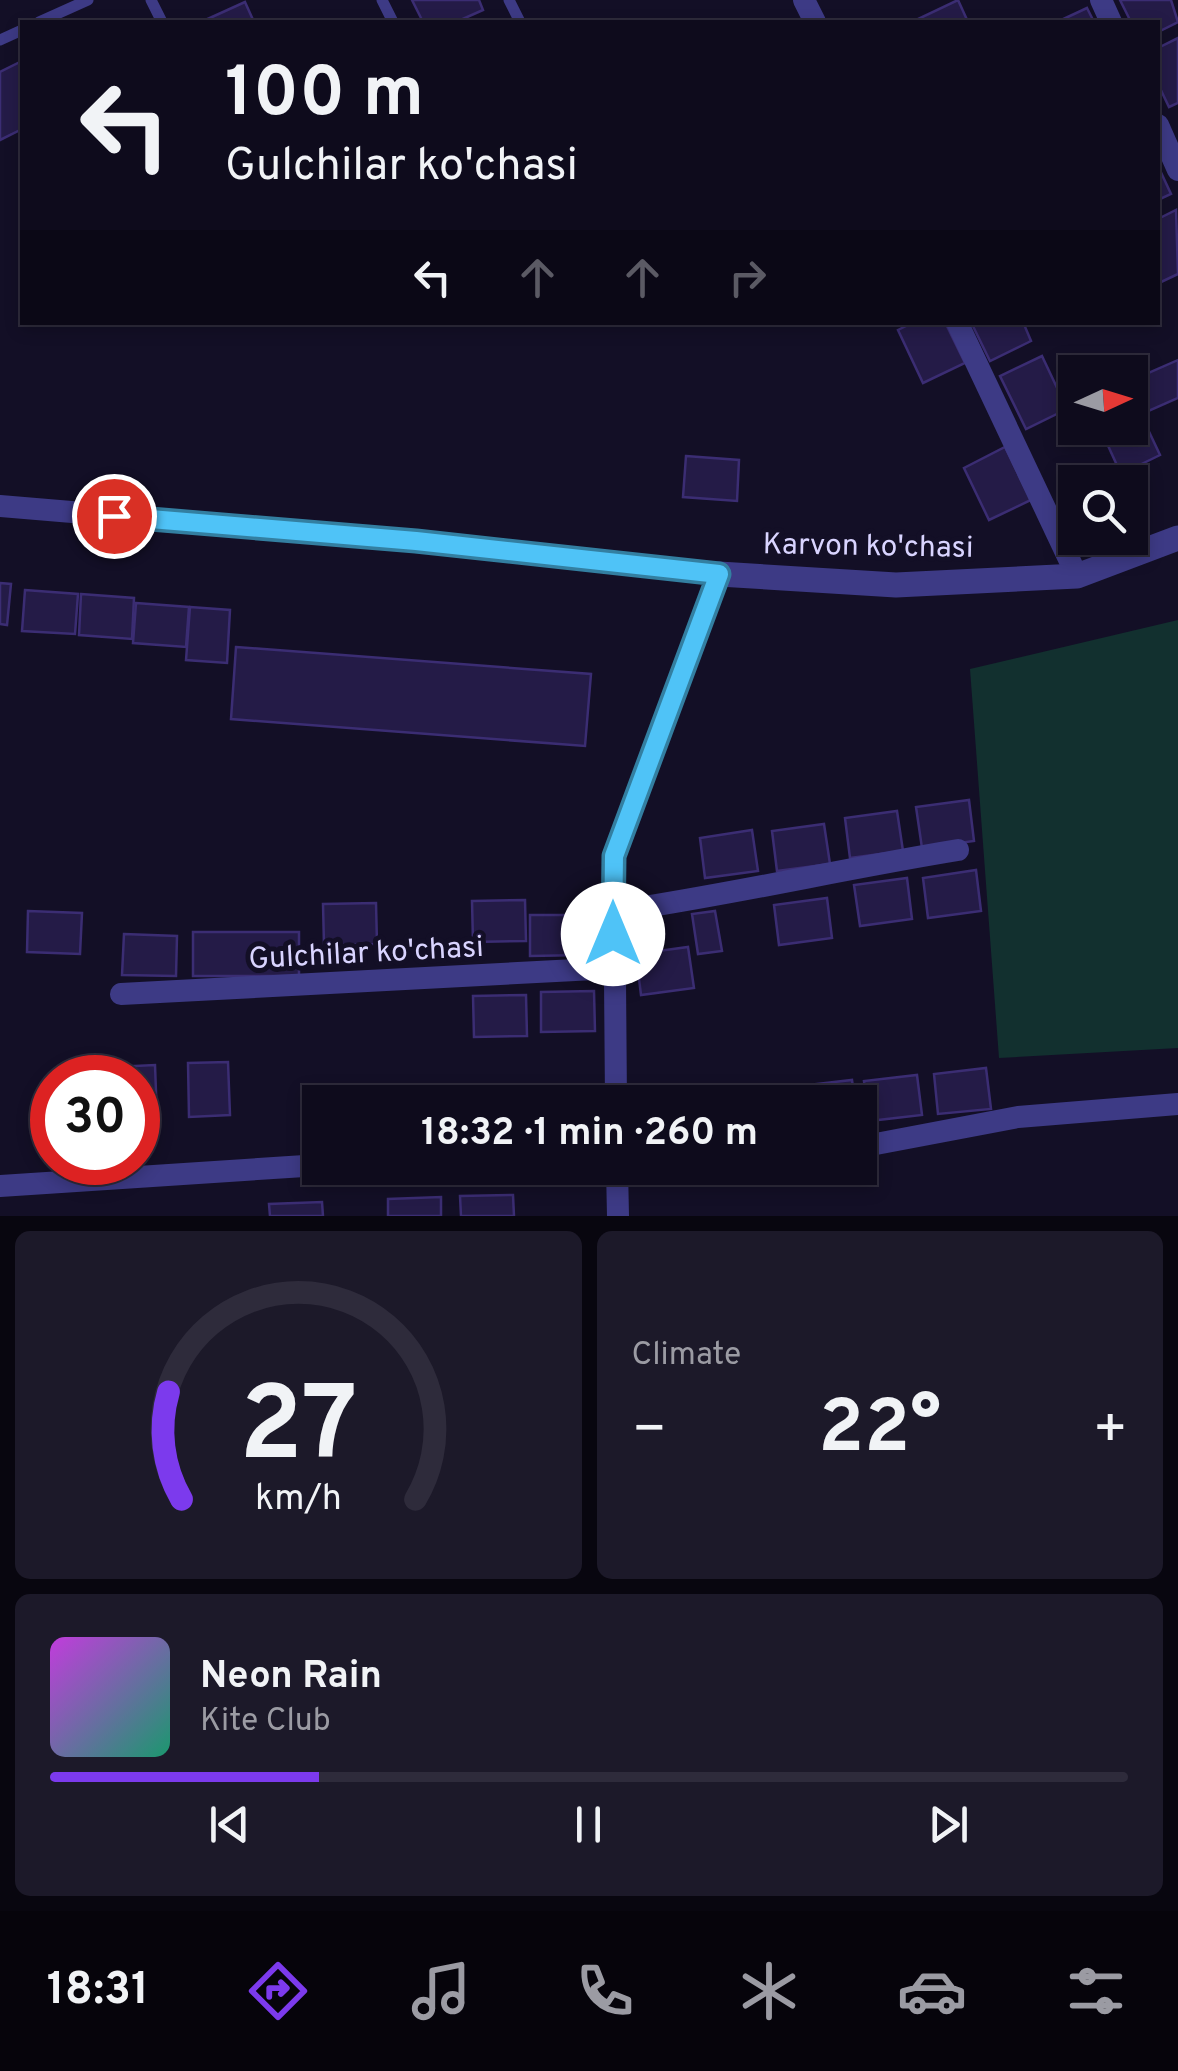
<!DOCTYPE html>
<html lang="en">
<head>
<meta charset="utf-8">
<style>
	:root { --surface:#0e0b1c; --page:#1c1929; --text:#f1f3f6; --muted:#9b9ba3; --line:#2e2b3b; --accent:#7c3aed }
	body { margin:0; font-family:Overpass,sans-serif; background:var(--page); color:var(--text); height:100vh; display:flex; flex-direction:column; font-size:38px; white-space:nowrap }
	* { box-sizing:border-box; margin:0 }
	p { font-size:32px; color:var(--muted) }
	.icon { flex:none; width:55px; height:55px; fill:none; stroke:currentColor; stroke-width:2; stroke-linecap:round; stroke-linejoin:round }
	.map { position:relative; height:1216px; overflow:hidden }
	.sheet { display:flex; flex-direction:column; gap:15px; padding:15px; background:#08060f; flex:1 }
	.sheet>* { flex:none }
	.guide { position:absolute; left:20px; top:20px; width:1140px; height:305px; border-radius:0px; box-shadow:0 5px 15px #0003,0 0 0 2px var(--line); background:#0e0b1c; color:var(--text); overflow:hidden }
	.needle { width:65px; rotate:86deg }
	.controls { position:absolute; left:1058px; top:355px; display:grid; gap:20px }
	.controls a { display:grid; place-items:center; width:90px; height:90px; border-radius:0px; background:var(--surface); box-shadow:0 5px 15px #0003,0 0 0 2px var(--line); font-size:50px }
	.speed { position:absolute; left:30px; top:1055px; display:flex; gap:20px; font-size:50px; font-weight:700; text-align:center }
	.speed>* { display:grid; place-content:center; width:130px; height:130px; border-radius:50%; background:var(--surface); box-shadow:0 5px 15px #0003,0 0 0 2px var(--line); line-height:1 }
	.speed .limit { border:15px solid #d22; background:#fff; color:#111 }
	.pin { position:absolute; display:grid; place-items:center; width:85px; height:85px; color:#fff; margin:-42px; border:5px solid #fff; border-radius:50%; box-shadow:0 2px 10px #0007 }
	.me { position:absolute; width:110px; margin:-55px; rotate:0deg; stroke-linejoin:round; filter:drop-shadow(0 0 8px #0008) }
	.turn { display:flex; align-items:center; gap:35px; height:210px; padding:0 40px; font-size:45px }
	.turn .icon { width:130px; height:130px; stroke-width:2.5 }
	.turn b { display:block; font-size:70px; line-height:85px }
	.lanes { display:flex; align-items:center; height:95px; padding:0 40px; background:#0003; justify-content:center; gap:50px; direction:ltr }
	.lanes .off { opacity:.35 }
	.big { font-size:75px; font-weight:700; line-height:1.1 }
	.sheet .widget { flex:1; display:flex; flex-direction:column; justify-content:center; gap:15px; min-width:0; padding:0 35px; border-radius:15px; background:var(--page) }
	.sheet .dial { align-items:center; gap:0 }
	.dial svg { height:260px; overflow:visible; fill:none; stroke:var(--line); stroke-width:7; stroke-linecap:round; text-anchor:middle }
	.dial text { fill:var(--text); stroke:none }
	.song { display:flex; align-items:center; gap:30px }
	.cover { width:120px; height:120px; border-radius:15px; background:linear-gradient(135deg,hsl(290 70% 55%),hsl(160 70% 35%)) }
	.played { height:10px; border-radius:5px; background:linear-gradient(90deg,var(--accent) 25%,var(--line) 25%) }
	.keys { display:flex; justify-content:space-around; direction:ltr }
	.heat { display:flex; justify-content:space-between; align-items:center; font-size:55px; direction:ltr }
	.sheet .tiles { flex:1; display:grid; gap:15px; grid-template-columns:1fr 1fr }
	.widget:last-child { grid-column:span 2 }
	.trip { position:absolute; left:302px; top:1085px; width:575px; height:100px; border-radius:0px; background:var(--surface); box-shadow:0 5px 15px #0003,0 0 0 2px var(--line); font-weight:700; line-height:100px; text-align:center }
	.tab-bar { display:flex; height:160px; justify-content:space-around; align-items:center; background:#06040b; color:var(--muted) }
	.tab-bar .icon { width:70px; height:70px }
	.tab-bar .on { color:var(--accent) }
	.tab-bar b { font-size:45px; color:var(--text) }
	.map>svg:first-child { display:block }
	.green { fill:#12302f }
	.building { fill:#241b47; stroke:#3b2d73; stroke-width:2.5 }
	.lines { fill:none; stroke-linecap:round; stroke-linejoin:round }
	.service { stroke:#3d3a85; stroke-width:11 }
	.minor { stroke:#3d3a85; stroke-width:22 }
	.tertiary { stroke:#3d3a85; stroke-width:25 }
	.route-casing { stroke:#337fa1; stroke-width:25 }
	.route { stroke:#4fc3f7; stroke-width:18 }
	.labels { text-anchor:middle; stroke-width:10; stroke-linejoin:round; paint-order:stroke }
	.street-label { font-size:30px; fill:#d9d4ff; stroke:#130f26 }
</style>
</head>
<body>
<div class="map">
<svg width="1178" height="1216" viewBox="0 0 1178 1216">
	<rect width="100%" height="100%" fill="#130f26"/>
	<path class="green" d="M1178,620V1048L999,1058L970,669Z"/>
	<g class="building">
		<path d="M412,0H479L483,10L456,22H423Z"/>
		<path d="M958,0L968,22H920L918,19Z"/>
		<path d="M1120,0H1171L1178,22L1158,32V22H1131Z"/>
		<path d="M245,2L254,22H201Z"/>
		<path d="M1087,8L1094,22H1057Z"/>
		<path d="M1178,38V103L1169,107L1158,84V48Z"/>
		<path d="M22,61V129L0,140V72Z"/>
		<path d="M1158,166L1171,194L1158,200Z"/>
		<path d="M1176,210L1178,274L1159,283L1158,219Z"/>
		<path d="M914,322H945L965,363L923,383L898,330Z"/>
		<path d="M971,322H1023L1031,341L990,361Z"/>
		<path d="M1042,356L1067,409L1026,429L1000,376Z"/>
		<path d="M1178,360V398L1135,417L1130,381Z"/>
		<path d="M1144,421L1160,455L1121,474L1105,439Z"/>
		<path d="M1005,447L1031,500L989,520L964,468Z"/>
		<path d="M686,456L739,460L737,501L683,497Z"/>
		<path d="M0,583L11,584L7,625L0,624Z"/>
		<path d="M25,590L78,594L75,634L22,631Z"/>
		<path d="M81,594L134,598L132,639L79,635Z"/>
		<path d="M136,603L189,607L186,647L133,643Z"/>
		<path d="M190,607L230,610L227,663L186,660Z"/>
		<path d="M236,647L591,674L585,746L231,719Z"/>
		<path d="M969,800L974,841L922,848L916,807Z"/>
		<path d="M897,811L903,851L850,858L845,818Z"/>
		<path d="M824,824L830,864L777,871L772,831Z"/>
		<path d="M752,830L758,871L705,878L700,838Z"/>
		<path d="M976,870L981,911L928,918L923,878Z"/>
		<path d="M907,878L912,919L860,926L854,885Z"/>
		<path d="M827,898L832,938L779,945L774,905Z"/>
		<path d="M525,900L526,941L473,942L472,901Z"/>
		<path d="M376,903L377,944L324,945L323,904Z"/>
		<path d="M28,911L82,913L80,954L27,952Z"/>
		<path d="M715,911L722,951L698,954L692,914Z"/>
		<path d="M530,915H583L584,955L530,956Z"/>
		<rect x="193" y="932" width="106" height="44"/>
		<path d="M124,934L177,936L176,976L122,975Z"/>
		<path d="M688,947L694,988L641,995L636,954Z"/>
		<path d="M594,991L595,1031L541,1032V992Z"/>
		<path d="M526,995L527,1036L474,1037L473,996Z"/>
		<path d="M228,1062L230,1115L189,1117L188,1063Z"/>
		<path d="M155,1065L157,1119H138V1078H115L114,1067Z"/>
		<path d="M986,1068L991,1109L938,1114L934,1074Z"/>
		<path d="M917,1075L922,1115L869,1121L864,1081Z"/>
		<path d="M852,1080L855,1102H801L799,1086Z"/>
		<path d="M787,1087L789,1102H735L734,1093Z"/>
		<path d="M569,1091V1102H515V1092Z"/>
		<path d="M436,1092V1102H383L382,1094Z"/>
		<path d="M46,1110H52V1151H45Z"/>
		<path d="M513,1195L514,1216H461L460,1196Z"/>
		<path d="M441,1197V1216H388V1199Z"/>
		<path d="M322,1202L323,1216H270L269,1204Z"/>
	</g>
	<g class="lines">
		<g class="service">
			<path d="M151,0L162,22"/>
			<path d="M382,0L393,22"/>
			<path d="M509,0L520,22"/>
			<path d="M39,22L88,0"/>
			<path d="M0,40L22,30"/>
		</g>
		<g class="minor">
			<path d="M804,0L815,22"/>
			<path d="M1101,0L1111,22"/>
			<path d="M1158,125L1178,170"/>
			<path d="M957,322L1077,576"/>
			<path d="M0,506L417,541L719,574L614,856L616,1102"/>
			<path d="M613,912C729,895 842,869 958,850"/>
			<path d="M121,994L614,968"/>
			<path d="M860,1147L1018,1117L1178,1104"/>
			<path d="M617,1168L618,1216"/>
			<path d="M617,1172L669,1168"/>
			<path d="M0,1186L320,1165"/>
		</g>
		<path class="tertiary" d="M719,574L896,585L1077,576L1178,538"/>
	</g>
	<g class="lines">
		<g class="route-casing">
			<path id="route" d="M114,516L416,541L719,574L614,856L613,934"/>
		</g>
		<use href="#route" class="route"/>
	</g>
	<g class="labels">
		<g class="street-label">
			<text transform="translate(868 545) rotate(1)" y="10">Karvon ko'chasi</text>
			<text transform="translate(366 952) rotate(-3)" y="10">Gulchilar ko'chasi</text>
		</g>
	</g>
</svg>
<div class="controls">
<a><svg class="needle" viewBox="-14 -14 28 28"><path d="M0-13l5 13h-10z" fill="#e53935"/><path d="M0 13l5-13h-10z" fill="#9b9ba3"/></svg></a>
<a><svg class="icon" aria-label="search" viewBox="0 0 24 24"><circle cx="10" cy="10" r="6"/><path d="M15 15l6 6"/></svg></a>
</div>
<div class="speed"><div class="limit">30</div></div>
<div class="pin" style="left:114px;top:516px;background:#d93025"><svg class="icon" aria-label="arrive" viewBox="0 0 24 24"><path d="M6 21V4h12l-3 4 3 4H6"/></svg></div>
<svg class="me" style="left:613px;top:934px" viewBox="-20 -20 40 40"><circle r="19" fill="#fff"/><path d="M0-13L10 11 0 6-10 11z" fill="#4fc3f7"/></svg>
<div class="trip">18:32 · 1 min · 260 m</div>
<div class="guide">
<div class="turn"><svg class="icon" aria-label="left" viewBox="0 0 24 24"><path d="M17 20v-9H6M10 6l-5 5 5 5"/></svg><div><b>100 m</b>Gulchilar ko'chasi</div></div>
<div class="lanes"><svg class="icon" aria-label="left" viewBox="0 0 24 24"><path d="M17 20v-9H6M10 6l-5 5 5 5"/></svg><svg class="icon off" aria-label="ahead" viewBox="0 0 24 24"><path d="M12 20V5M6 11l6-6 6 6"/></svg><svg class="icon off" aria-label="ahead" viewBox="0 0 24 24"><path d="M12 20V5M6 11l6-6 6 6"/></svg><svg class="icon off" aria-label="right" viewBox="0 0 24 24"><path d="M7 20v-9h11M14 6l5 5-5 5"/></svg></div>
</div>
</div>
<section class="sheet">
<div class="tiles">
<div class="widget dial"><svg viewBox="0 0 100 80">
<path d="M14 69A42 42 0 1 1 86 69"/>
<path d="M14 69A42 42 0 0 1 10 36" stroke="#7c3aed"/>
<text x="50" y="56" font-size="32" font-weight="700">27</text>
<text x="50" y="72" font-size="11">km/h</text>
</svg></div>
<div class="widget"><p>Climate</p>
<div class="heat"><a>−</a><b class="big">22°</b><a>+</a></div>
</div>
<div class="widget">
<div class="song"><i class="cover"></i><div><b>Neon Rain</b><p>Kite Club</p></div></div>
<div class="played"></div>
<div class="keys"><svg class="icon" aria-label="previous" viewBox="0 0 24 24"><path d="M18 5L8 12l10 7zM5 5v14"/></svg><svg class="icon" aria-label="pause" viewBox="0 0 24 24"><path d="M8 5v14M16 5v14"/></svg><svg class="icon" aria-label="next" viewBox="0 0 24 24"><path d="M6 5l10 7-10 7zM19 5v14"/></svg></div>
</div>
</div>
</section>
<nav class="tab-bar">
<b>18:31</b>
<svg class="icon on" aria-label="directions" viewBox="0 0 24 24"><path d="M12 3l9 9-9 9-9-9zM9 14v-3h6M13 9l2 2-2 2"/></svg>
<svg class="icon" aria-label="music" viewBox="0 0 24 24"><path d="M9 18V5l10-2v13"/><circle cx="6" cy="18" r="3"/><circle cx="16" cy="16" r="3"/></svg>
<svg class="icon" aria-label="phone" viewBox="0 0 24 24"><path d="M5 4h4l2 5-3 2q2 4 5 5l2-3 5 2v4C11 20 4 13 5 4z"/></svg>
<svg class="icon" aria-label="climate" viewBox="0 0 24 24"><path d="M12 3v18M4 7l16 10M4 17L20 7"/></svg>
<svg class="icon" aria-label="car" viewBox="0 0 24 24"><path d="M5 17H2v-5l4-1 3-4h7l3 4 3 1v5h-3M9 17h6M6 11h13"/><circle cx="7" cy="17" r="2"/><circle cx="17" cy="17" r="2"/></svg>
<svg class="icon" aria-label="filters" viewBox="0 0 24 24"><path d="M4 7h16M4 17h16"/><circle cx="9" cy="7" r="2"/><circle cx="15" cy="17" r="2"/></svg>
</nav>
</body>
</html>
